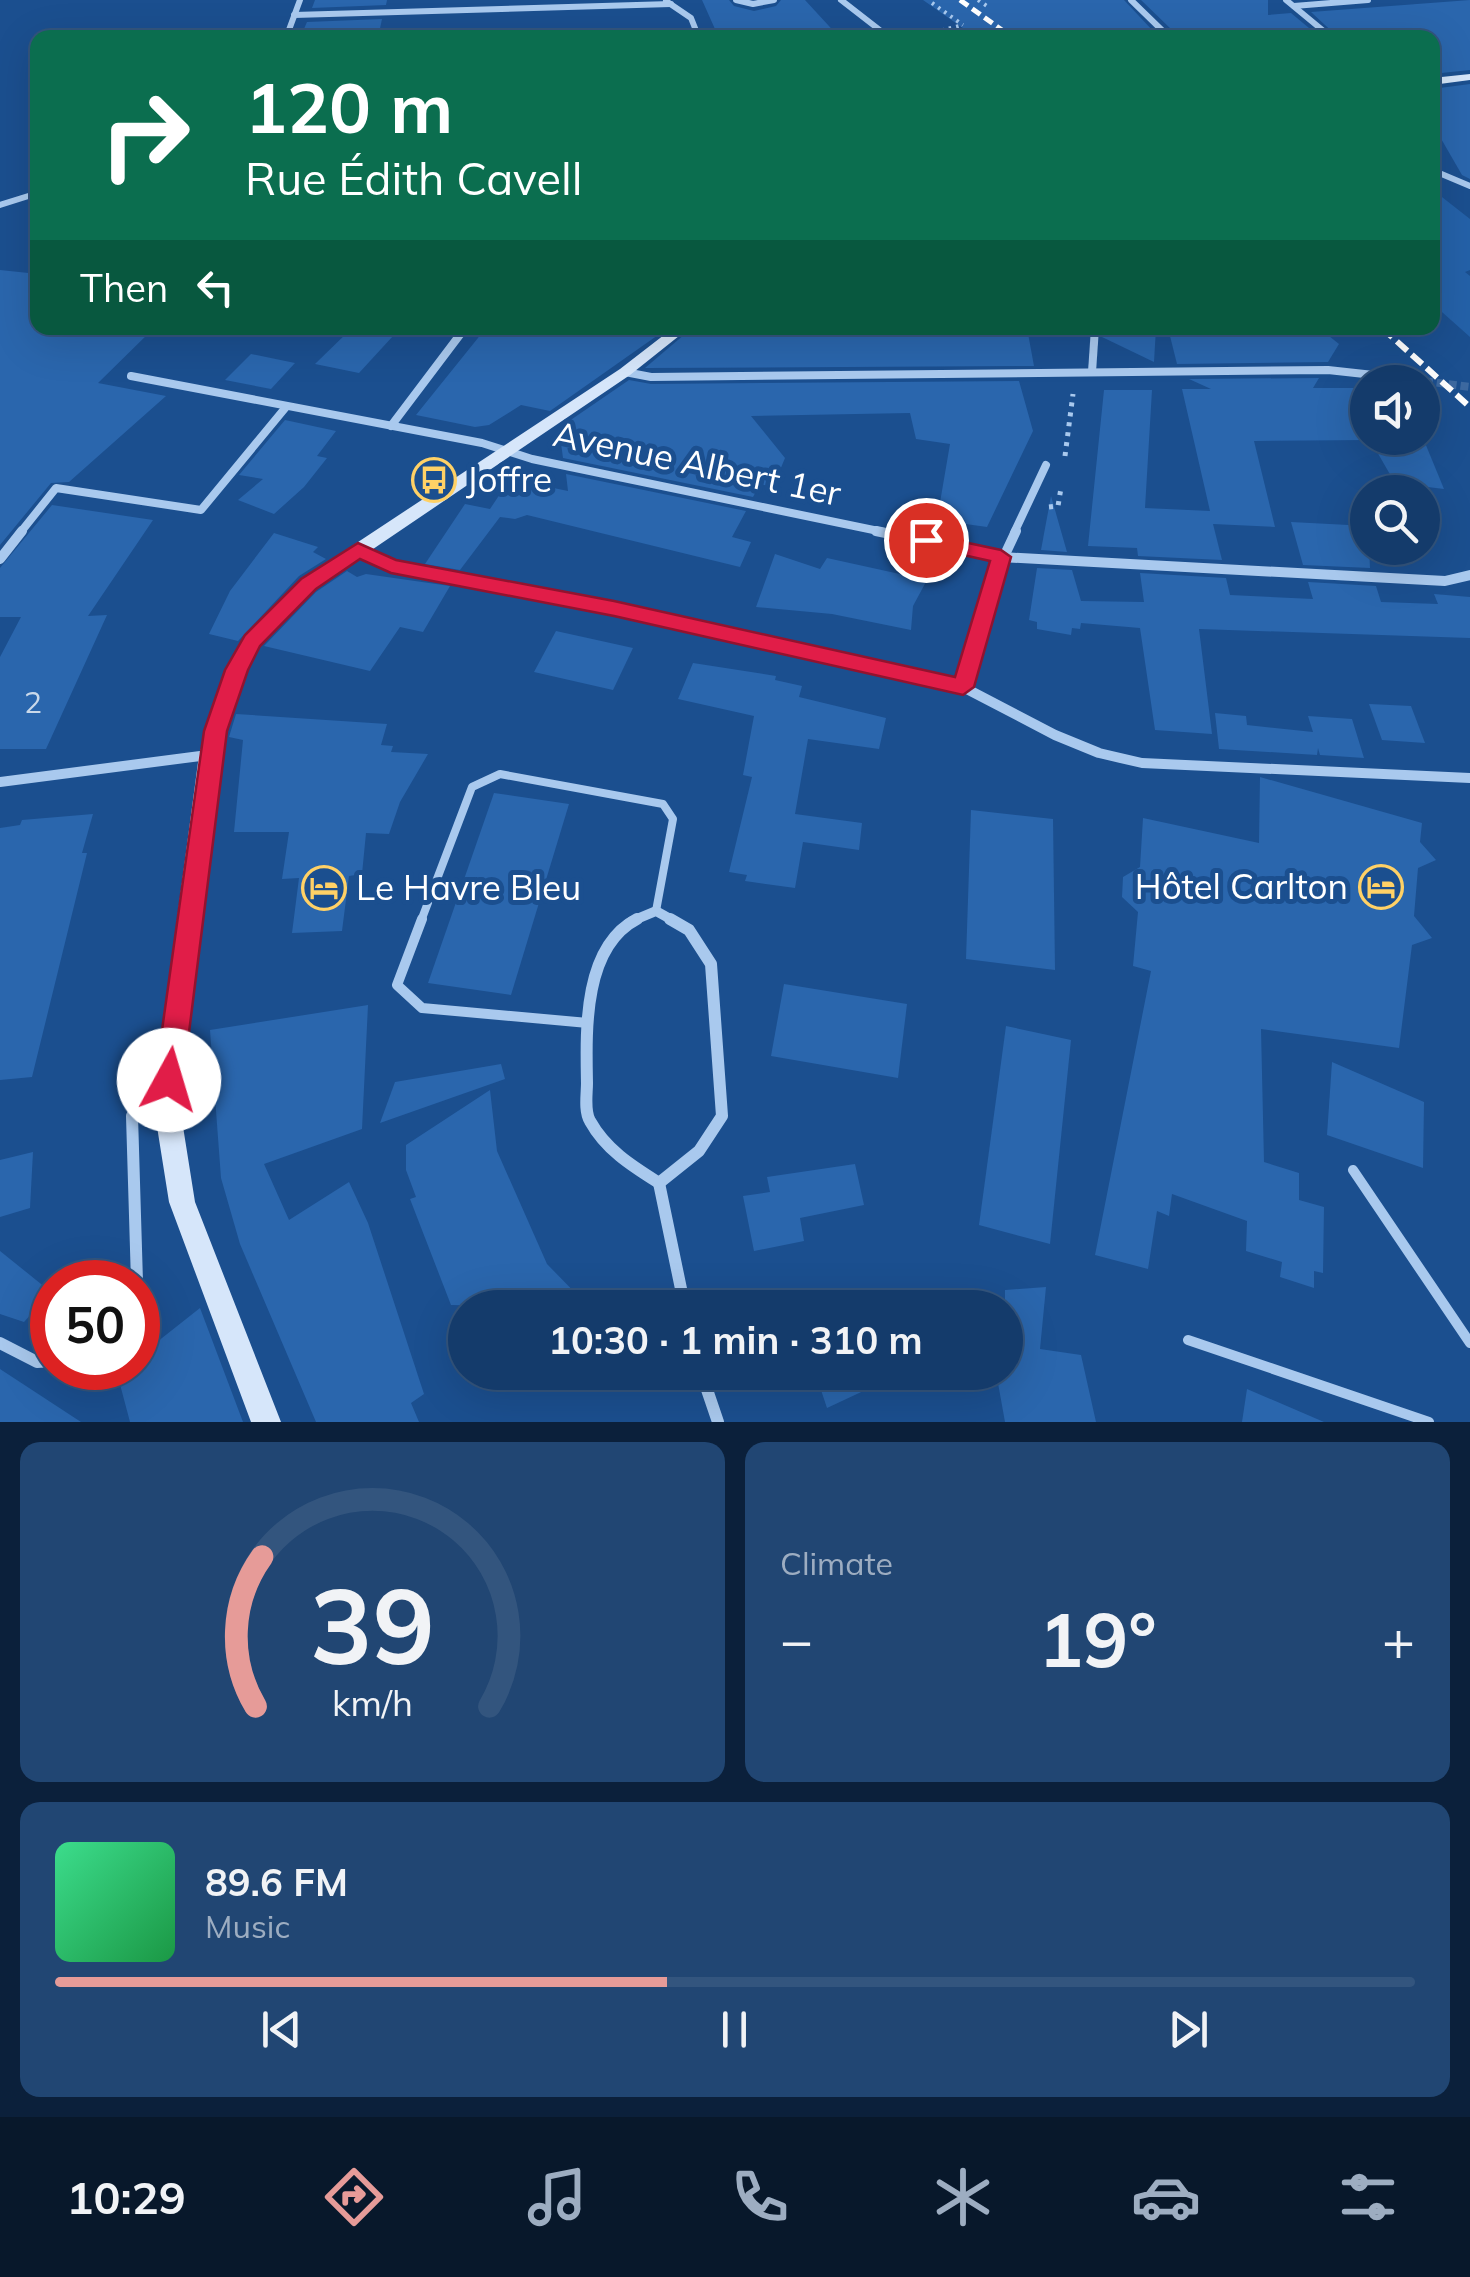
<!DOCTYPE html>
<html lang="en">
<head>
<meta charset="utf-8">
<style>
	:root { --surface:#143b6b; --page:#214673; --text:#f1f3f6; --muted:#9dadc1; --line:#33557e; --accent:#e69b98 }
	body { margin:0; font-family:Mulish,sans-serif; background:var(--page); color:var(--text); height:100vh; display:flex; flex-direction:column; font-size:38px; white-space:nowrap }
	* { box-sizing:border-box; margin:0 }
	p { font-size:32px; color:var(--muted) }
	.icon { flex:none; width:55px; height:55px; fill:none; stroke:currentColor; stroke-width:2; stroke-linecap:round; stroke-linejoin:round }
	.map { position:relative; height:1422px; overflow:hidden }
	.side { display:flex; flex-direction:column; gap:20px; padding:20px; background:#0b203b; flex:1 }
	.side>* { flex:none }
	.hud { position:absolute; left:30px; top:30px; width:1410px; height:305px; border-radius:20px; box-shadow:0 10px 40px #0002,0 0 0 2px var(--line); background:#0b6e4f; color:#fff; overflow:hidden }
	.fabs { position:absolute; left:1350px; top:365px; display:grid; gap:20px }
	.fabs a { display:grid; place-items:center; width:90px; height:90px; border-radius:50%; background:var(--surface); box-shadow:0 10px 40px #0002,0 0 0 2px var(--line); font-size:50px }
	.speed { position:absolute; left:30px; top:1260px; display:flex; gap:20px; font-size:50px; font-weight:700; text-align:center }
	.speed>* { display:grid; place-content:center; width:130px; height:130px; border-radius:50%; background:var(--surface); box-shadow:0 10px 40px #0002,0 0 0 2px var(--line); line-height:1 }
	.speed .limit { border:15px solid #d22; background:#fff; color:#111 }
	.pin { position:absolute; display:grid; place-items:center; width:85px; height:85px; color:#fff; margin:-42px; border:5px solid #fff; border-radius:50%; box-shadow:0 2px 10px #0007 }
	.me { position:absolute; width:110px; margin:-55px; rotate:6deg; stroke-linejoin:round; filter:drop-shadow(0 0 8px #0008) }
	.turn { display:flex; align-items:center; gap:35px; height:210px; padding:0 50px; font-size:45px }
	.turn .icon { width:130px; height:130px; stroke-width:2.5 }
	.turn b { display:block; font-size:70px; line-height:85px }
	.then { display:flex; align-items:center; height:95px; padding:0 50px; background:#0003; gap:20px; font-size:38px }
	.big { font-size:75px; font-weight:700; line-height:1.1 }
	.side .widget { flex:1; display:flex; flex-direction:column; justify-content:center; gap:15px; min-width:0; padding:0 35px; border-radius:20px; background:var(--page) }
	.side .dial { align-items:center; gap:0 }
	.dial svg { height:260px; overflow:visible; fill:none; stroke:var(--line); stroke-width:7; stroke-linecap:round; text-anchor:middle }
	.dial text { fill:var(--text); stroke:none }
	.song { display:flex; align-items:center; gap:30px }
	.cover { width:120px; height:120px; border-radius:15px; background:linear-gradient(135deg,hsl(150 70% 55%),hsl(140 70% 35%)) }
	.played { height:10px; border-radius:5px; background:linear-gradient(90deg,var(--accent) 45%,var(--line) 45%) }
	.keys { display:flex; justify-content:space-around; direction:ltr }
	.heat { display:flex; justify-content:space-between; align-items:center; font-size:55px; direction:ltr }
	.side .tiles { flex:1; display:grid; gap:20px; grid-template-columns:1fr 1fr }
	.widget:last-child { grid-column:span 2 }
	.trip { position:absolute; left:448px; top:1290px; width:575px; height:100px; border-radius:50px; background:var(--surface); box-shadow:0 10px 40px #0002,0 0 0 2px var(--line); font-weight:700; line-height:100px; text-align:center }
	.tab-bar { display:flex; height:160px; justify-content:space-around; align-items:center; background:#08182b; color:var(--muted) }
	.tab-bar .icon { width:70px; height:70px }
	.tab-bar .active { color:var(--accent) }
	.tab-bar b { font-size:45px; color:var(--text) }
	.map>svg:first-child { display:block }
	.green { fill:#2461a8 }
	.building { fill:#2a66ad }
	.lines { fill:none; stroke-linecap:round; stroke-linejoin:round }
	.minor-tunnel { stroke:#3d69a0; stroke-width:8; stroke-dasharray:8 4; stroke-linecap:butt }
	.path-far1 { stroke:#a9c9ee; stroke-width:4; stroke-dasharray:2.5 5; stroke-linecap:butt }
	.path { stroke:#a9c9ee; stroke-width:5; stroke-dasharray:4 6; stroke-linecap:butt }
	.service-far1 { stroke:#a9c9ee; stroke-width:8 }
	.service { stroke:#a9c9ee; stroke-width:10 }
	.minor-far3 { stroke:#a9c9ee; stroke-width:6 }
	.minor-far2 { stroke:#a9c9ee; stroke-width:8 }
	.minor-far1 { stroke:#a9c9ee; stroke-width:10 }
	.minor { stroke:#a9c9ee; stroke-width:12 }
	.secondary { fill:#d6e6fa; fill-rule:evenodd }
	.rail-far1 { stroke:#fff; stroke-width:5; stroke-dasharray:10 5; stroke-linecap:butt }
	.rail { stroke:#fff; stroke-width:6; stroke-dasharray:14 6; stroke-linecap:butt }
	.route { fill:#e11d48; stroke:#92132f; stroke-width:2.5 }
	.labels { text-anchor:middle; stroke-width:10; stroke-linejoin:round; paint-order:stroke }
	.number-label { font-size:30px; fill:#cad9ea }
	.street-label { font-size:35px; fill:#fff; stroke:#1b4f8f }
	.poi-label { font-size:35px; fill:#fff; stroke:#1b4f8f; text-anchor:start }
</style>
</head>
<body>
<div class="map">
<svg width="1470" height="1422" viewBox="0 0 1470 1422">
	<rect width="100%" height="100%" fill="#1b4f8f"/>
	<path class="green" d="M1433,190L1470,219V270L1465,272L1470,276V337L1433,304Z"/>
	<g class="building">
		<path d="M315,0H387L386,5L312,8Z"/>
		<path d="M702,0H729L734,6L754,11L776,6L781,0H805L840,38H719Z"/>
		<path d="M923,0H1124L1154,32L1089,38H977Z"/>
		<path d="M1141,0H1268V15L1291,13L1321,38H1196L1183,29L1172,30Z"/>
		<path d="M1470,0V70L1432,74V38H1339L1311,12Z"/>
		<path d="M382,19L378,38H300L307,22Z"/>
		<path d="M1470,84V179L1462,175L1432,123V89Z"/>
		<path d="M0,270L38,274V328H154L98,383L166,396L69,482L51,483L0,545Z"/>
		<path d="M352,328L393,336L359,373L315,364Z"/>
		<path d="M486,328H668L550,411L521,405L489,425L475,427L416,415Z"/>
		<path d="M692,328H845L846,333L892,335H962L958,328H1027L1034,366L645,368Z"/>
		<path d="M1102,328H1156L1154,362L1102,337Z"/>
		<path d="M1168,328H1319L1339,344L1328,362L1177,364Z"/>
		<path d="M251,354L295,363L271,389L225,380Z"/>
		<path d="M1319,378L1313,388H1368V440L1254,441L1275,527L1213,524L1222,560L1138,556L1137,548L1088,546L1104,390H1152L1145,508L1210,511L1182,389H1211L1189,379Z"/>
		<path d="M629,380L651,384L1019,381L1033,431L987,527L937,520L950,444L916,439L910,413L751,416L785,458L773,487L760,484L753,497L563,458L559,428Z"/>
		<path d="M285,420L336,431L317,456L327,458L304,487L274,514L238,500L263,479L239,475Z"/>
		<path d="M1369,438H1423L1444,489L1395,483Z"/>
		<path d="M566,474L746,511L732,537L751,542L740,567L527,515L515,519L500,517L460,570L425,564L465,504L490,509L510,479L568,491Z"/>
		<path d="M1051,496L1067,552L1041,550Z"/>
		<path d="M52,505L153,520L88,616L107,615L46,749H0V657L21,617H0V568Z"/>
		<path d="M1291,522L1368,526L1370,568L1303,565Z"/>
		<path d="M274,533L318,547L313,552L326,559L299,576L238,641L209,634L230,591Z"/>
		<path d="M775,554L820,569L827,558L927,580L913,606L911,630L832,614L756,607Z"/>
		<path d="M1037,568L1072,570L1081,601L1144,602L1140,573L1226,578L1230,595L1313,599L1308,582L1376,586L1381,602L1438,604L1434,594L1470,597V638L1199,629L1212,734L1155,730L1140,628L1081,623L1080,629L1072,628L1071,635L1037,629V622L1029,620Z"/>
		<path d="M347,571L357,577L366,574L450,586L423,632L400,627L370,671L264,646L316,592Z"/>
		<path d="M556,631L633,648L613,690L534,672Z"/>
		<path d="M693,663L776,676L775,680L802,686L799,697L886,718L879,749L808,739L795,814L862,823L859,850L803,842L795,888L745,881L747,875L729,872L752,777L743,775L754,716L678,699Z"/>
		<path d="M1369,704L1411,706L1425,743L1382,740Z"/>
		<path d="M1215,713L1246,716L1247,725L1313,732L1308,716L1352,719L1364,758L1320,755L1318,748L1317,755L1219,749Z"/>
		<path d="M236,714L387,724L381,745L393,746L391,752L428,754L400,802L389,834L366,833L362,874L349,876L342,931L292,933L299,878L282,879L289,832H234L243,740L229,737Z"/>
		<path d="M1260,777L1422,823L1420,842L1436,860L1418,868L1414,916L1432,938L1412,945L1399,1048L1261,1029L1264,1162L1299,1173V1200L1324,1207L1323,1273L1314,1271V1288L1280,1277L1282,1262L1246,1251L1247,1221L1172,1194L1169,1216L1157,1211L1148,1269L1095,1255L1151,971L1133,966L1138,912L1122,897L1123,877L1140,867L1143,818L1259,843Z"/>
		<path d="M494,793L569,804L511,995L428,983Z"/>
		<path d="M971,810L1053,819L1055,970L966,959Z"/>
		<path d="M93,814L82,853H87L32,1077L0,1080V828L20,825L22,820Z"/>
		<path d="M784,984L907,1004L898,1078L771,1056Z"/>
		<path d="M368,1005L362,1129L264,1164L289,1220L349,1182L368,1223L424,1394L411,1403L419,1422H316L240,1244L221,1178L210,1030Z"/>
		<path d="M1006,1026L1071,1040L1050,1244L979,1225Z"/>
		<path d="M1332,1062L1424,1102L1423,1168L1327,1135Z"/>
		<path d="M501,1064L505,1079L380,1123L395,1082Z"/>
		<path d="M490,1090L497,1151L547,1264L590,1308L451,1305L410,1199L416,1197L406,1170V1145Z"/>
		<path d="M33,1152L30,1208L0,1217V1160Z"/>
		<path d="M855,1164L864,1205L800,1218L804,1241L754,1251L743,1196L770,1192L767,1177Z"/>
		<path d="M0,1251L51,1292L24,1322L0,1314Z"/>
		<path d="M1046,1287L1040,1349L1081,1355L1096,1422H1005L996,1372H1005V1290Z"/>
		<path d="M200,1308L243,1422H130L117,1373L124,1368H138V1357Z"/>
		<path d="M0,1369L81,1422H0Z"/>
		<path d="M815,1372H904L827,1408Z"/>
		<path d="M1247,1389L1324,1422H1242Z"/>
	</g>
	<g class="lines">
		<path class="minor-tunnel" d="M1401,378L1470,387"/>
		<g class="path-far1">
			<path d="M978,0L987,6"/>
			<path d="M932,3L963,25"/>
			<path d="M927,34L963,25"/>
		</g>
		<g class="path">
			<path d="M1065,456L1073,394"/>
			<path d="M1049,507L1058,506L1061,488"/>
		</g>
		<path class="service-far1" d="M421,921L472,787L500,774L663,804L673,819L656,911"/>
		<g class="service">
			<path d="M422,919L397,985L422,1008L588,1023"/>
			<path d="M1353,1170L1470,1343"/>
			<path d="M1188,1340L1429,1422"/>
		</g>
		<g class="minor-far3">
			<path d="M736,0L753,4L774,0"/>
			<path d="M841,0L890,38"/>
			<path d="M1131,0L1170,38"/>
			<path d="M1286,0L1332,38"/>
			<path d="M666,1L691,18L699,38"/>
			<path d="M1294,6L1368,0"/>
			<path d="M294,15L671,4"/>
			<path d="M286,38L300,0"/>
			<path d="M1432,170L1470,186"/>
			<path d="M0,205L38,193"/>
		</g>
		<g class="minor-far2">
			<path d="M625,372L651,377L1328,370L1401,378"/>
			<path d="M1092,372L1095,328"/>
			<path d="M131,376L482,443L532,459L888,533"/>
			<path d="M391,426L465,328"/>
			<path d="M20,533L56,488L201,510L286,407"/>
			<path d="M1014,533L1046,465"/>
		</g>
		<g class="minor-far1">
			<path d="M876,531L1001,557L1445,581L1470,575"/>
			<path d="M358,550L391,566L614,609L963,687L1055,735L1099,753L1142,763L1470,778"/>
			<path d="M0,559L22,531"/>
			<path d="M963,687L993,580L1016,531"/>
			<path d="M0,782L208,755"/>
			<path d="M632,921L656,911L674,921"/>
		</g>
		<g class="minor">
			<path d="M637,919C583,947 586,1030 587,1083C587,1094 584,1111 590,1121C606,1150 632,1166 659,1183"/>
			<path d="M659,1183L685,1308"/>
			<path d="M659,1183L699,1151L722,1116L711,964L689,930L670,919"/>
			<path d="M137,1282L132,1116L141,1098L168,1080"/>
			<path d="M0,1343L37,1362L52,1361"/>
			<path d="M701,1372L718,1422"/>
		</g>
		<g class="secondary">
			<path d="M1470,74V80L1432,85V78Z"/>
			<path d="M673,328H689L630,375L314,589L259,646L246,669L219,755L184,1047L181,1114L195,1202L281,1422H251L169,1202L155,1114L160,1047L199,755L226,669L245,636L302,579L620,369Z"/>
		</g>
		<path class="rail-far1" d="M960,0L1013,38"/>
		<path class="rail" d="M1382,328L1470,407"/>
	</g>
	<path class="route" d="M926,534L1001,550L1011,557L974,687L963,695L614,616L391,573L360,559L316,589L260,646L248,670L227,731L183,1080L179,1089L169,1093L159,1089L155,1080L204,731L225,670L245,635L301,579L358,543L396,560L614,601L955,677L990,561L918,545L915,540Z"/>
	<defs>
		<g id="bus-ring" transform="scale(2.25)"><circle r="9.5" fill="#1b4f8f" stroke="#ffd166" stroke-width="1.5"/><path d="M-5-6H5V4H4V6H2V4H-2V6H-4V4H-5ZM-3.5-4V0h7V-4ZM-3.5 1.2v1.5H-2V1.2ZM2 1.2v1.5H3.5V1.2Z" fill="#ffd166"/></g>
		<g id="hotel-ring" transform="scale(2.25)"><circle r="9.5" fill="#1b4f8f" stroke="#ffd166" stroke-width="1.5"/><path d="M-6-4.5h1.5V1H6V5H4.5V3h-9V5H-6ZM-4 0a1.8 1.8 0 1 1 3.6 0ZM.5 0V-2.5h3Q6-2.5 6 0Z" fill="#ffd166"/></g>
	</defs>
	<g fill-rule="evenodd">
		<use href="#bus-ring" x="434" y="480"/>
		<use href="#hotel-ring" x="1381" y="887"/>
		<use href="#hotel-ring" x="324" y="888"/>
	</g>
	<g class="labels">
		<g class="number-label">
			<text x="33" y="713">2</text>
		</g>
		<g class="street-label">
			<text transform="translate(697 464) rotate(12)" y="12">Avenue Albert 1er</text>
		</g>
		<g class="poi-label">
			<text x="466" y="492">Joffre</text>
			<text x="1348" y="899" text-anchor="end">Hôtel Carlton</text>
			<text x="356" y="900">Le Havre Bleu</text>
		</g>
	</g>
</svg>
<div class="fabs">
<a><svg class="icon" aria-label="sound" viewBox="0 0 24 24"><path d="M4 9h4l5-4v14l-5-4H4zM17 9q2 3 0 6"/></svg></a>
<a><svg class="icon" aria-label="search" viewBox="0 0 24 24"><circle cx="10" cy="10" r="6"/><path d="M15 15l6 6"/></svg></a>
</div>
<div class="speed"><div class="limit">50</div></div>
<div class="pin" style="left:926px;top:540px;background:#d93025"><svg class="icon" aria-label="arrive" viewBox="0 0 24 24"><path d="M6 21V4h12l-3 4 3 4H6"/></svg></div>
<svg class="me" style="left:169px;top:1080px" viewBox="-20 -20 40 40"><circle r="19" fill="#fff"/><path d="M0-13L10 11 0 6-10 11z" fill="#e11d48"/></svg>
<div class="trip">10:30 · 1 min · 310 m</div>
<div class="hud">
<div class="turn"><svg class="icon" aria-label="right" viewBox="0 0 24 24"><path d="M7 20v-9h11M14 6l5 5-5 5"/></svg><div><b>120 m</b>Rue Édith Cavell</div></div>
<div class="then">Then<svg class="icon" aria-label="left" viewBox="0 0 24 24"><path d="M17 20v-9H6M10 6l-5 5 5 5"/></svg></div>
</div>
</div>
<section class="side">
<div class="tiles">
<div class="widget dial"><svg viewBox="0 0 100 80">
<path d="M14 69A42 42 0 1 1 86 69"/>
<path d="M14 69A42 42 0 0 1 16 23" stroke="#e69b98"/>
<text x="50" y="56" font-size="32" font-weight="700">39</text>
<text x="50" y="72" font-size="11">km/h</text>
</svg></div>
<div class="widget"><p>Climate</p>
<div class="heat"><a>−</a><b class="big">19°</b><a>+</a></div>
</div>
<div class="widget">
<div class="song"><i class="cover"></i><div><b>89.6 FM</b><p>Music</p></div></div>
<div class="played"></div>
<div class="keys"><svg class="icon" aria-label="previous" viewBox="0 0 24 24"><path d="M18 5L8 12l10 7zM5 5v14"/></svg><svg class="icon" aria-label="pause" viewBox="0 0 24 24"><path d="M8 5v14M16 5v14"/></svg><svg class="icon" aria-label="next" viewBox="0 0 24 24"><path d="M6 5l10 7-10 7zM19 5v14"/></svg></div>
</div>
</div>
</section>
<nav class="tab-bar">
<b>10:29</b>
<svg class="icon active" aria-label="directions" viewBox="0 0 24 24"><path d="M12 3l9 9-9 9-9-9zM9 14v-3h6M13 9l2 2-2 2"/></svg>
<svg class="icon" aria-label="music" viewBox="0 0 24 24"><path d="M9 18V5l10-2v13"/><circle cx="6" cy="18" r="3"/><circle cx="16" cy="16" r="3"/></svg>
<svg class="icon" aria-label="phone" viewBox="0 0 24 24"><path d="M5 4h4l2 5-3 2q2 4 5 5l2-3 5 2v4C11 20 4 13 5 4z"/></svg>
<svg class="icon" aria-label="climate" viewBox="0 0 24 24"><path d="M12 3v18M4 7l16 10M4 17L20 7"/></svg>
<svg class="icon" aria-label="car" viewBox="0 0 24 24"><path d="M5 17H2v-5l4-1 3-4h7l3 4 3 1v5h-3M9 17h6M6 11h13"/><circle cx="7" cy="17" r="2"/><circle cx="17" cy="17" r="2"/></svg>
<svg class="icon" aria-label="filters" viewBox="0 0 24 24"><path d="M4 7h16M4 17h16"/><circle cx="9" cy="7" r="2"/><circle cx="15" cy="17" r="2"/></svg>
</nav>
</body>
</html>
